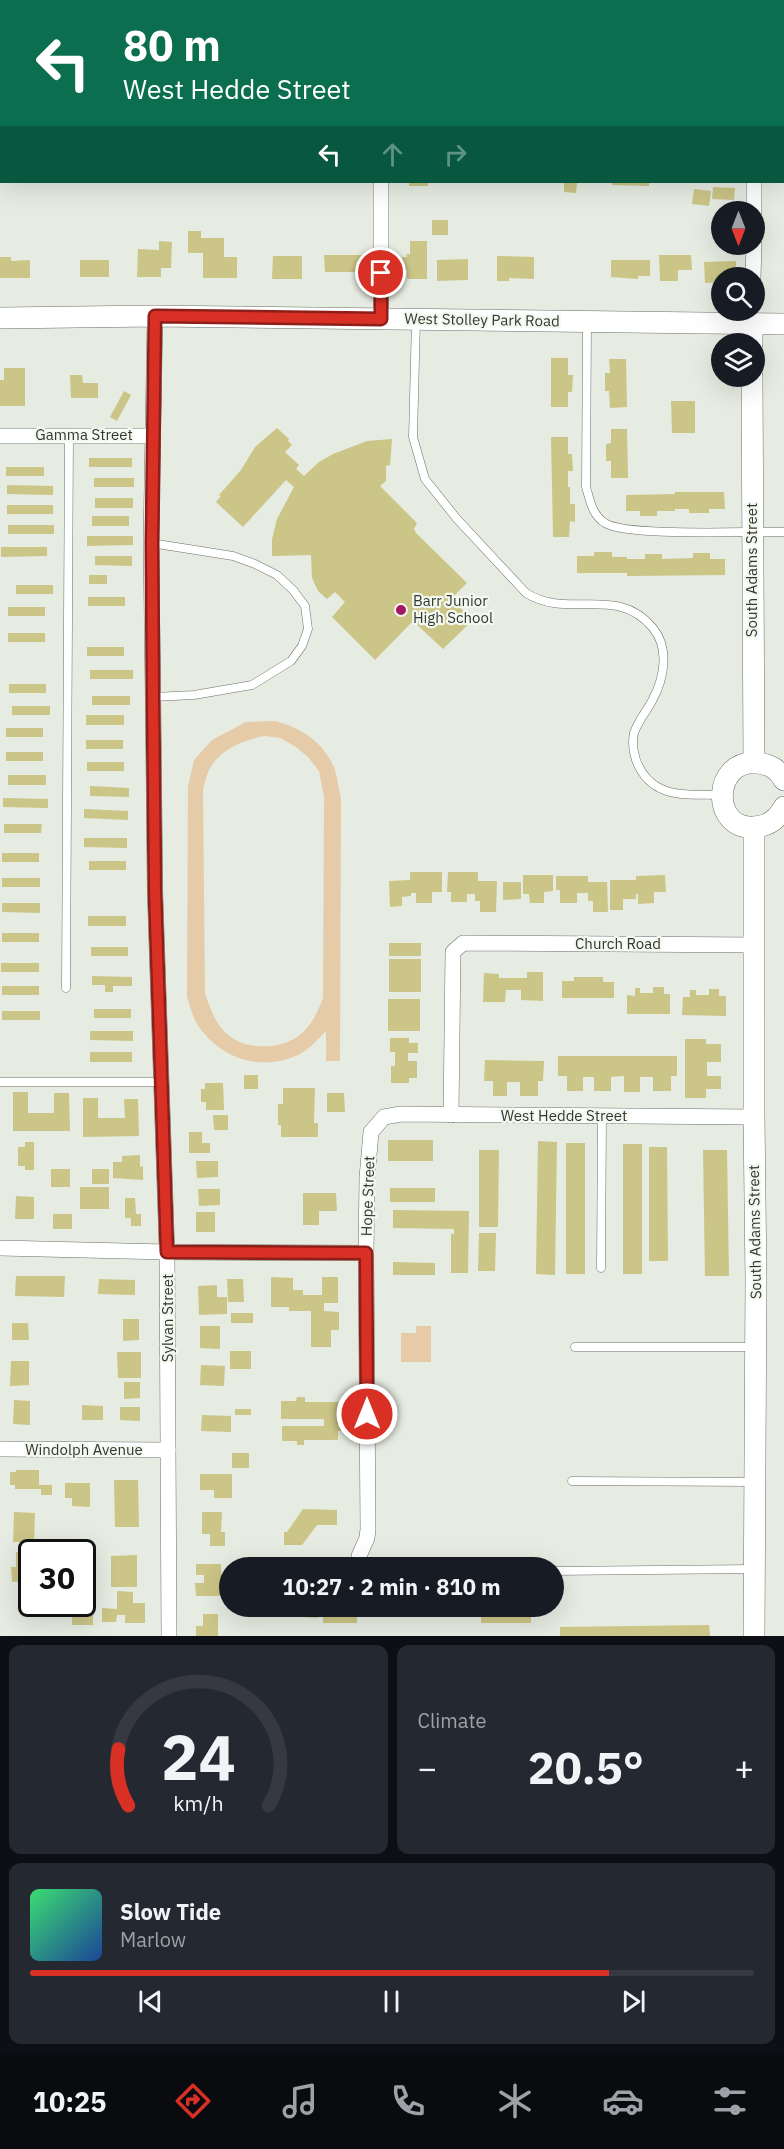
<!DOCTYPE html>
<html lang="en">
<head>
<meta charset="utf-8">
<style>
	:root { --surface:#171b24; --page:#242831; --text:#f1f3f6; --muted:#9ea1a6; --line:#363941; --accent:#d93025 }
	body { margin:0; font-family:"IBM Plex Sans",sans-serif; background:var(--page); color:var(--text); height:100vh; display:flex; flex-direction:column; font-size:22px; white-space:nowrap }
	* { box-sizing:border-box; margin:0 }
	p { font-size:20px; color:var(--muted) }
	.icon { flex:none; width:33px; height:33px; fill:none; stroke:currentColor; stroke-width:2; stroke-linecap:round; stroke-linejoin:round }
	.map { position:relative; height:1636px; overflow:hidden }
	.sheet { display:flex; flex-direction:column; gap:9px; padding:9px; background:#0d0f14; flex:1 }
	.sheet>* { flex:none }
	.hud { position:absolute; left:0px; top:0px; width:784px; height:183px; box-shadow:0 6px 24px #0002; background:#0b6e4f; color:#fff; overflow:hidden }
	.needle { width:39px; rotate:180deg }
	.fabs { position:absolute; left:711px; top:201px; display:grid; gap:12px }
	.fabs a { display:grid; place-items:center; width:54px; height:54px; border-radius:50%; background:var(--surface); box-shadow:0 6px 24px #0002; font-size:30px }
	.speed { position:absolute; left:18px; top:1539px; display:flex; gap:12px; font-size:30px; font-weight:700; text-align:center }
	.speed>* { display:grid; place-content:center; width:78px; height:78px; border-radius:50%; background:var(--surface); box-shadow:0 6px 24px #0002; line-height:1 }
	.speed .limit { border:3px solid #111; border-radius:9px; background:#fff; color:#111 }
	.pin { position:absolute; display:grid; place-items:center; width:51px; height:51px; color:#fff; margin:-26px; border:3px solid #fff; border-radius:50%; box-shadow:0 2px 6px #0007 }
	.me { position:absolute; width:66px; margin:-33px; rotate:0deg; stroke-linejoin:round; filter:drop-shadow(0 0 4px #0008) }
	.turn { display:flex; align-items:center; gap:21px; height:126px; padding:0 24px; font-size:27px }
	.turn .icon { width:78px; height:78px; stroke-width:2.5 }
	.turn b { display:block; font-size:42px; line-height:51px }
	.lanes { display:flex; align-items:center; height:57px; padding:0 24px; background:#0003; justify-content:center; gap:30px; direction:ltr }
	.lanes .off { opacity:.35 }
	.big { font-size:45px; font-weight:700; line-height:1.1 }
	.sheet .tile { flex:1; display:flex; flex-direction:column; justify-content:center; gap:9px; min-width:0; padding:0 21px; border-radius:12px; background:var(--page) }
	.sheet .dial { align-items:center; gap:0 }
	.dial svg { height:156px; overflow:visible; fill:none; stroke:var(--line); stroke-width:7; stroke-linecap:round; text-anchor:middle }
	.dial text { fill:var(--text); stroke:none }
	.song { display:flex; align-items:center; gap:18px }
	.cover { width:72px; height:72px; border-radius:9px; background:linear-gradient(135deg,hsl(140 70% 55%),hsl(220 70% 35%)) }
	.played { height:6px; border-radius:3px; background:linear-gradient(90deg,var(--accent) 80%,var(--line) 80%) }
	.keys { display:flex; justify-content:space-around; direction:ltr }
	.heat { display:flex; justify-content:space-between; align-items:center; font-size:33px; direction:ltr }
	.sheet .tiles { flex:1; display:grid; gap:9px; grid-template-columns:1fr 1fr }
	.tile:last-child { grid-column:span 2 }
	.trip { position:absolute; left:219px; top:1557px; width:345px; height:60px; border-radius:30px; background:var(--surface); box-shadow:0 6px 24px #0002; font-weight:700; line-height:60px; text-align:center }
	.tab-bar { display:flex; height:96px; justify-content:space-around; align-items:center; background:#090b0e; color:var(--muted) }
	.tab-bar .icon { width:42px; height:42px }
	.tab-bar .selected { color:var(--accent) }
	.tab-bar b { font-size:27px; color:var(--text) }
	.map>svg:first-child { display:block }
	.green { fill:#e5cba7; fill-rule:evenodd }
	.building { fill:#cbc587 }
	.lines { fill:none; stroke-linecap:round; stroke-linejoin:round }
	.lane-casing { stroke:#6b7067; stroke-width:9 }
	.street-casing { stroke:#6b7067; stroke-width:16 }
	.secondary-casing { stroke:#6b7067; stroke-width:22 }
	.lane { stroke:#fff; stroke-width:8 }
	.street { stroke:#fff; stroke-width:15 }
	.secondary { stroke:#fff; stroke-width:21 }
	.route-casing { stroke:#8d1f18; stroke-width:15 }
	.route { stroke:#d93025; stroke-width:10 }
	.poi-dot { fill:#a21863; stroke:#f3f9ee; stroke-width:2 }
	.labels { text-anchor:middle; stroke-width:4.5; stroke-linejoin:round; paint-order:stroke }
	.street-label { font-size:15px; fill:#343632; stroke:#f3f9ee }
	.poi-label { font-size:15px; fill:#343632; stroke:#f3f9ee; text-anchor:start }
</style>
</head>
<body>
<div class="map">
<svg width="784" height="1636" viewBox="0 0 784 1636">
	<rect width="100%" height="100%" fill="#e6ece1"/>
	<g class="green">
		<path d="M275,721C298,727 319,739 331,761C337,771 338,786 341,798L340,1061H326V1031C318,1039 309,1050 298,1055C261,1072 222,1059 199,1027C193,1019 190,1006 187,997L188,787L194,760L212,740L246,722ZM265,736L280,738L296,747L308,757L319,771L324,797L323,998C318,1011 312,1025 301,1034C282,1050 247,1051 228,1035C215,1024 211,1009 205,994L203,789C205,783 206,776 209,770C220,749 243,740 265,736Z"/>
		<path d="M416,1326H431V1362H401V1333H416Z"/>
	</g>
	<g class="building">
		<rect x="409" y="182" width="19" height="4"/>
		<path d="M564,182H577L576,193L564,192Z"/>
		<path d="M612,182H649V186L612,185Z"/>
		<path d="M713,187L735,188L734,200L712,199Z"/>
		<path d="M694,189L711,191L709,206L692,204Z"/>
		<rect x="432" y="220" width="16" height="15"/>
		<path d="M188,231H201V238H224V257H237V278H203V253H188Z"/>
		<path d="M159,241L172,242L171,268H161V277H137L138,249L159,250Z"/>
		<path d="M410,241H427V279H407V270H403L402,257H407L406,254H410Z"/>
		<path d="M324,255H368V272H325Z"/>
		<path d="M659,255H691L692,270H678V281H660Z"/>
		<path d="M273,256H302V279H272Z"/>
		<path d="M497,256L534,257V279L509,278V281H497Z"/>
		<path d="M0,257H11V261L30,260V278H0Z"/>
		<path d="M468,259V280L437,281V260Z"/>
		<rect x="80" y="260" width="29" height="17"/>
		<path d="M611,260H650V276H638V279L611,277Z"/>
		<path d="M736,261V278H722V282L705,283L704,262Z"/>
		<path d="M551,358H568V375H573L572,392H568V407H551Z"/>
		<path d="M609,359H626L627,407L610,408L609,391H605V373H610Z"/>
		<path d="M4,368H25V406H0V380H4Z"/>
		<path d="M70,375H82L83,383H98V398H71Z"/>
		<path d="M124,391L131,395L117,421L110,417Z"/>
		<path d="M671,401H695V433H672Z"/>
		<path d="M277,428L289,439L288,441L292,445L285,452L299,465L296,469L304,476L319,462L333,454L367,441L392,439L390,465L386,466V481L380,486L417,523L414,529L416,533L467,583L451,599L473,620L443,649L413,621L375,660L332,617L345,602L335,592L327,599L318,591L312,578L311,555L272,556V539L277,519L294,487L286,480L243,527L216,502L221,496L219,495L241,470L255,447Z"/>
		<path d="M611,429H627L628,478H611V461H606V444L611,443Z"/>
		<path d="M551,437H568V454H572L573,471H568V487H570V504H575V522L570,521L569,537H553Z"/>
		<rect x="89" y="458" width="43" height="9"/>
		<rect x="6" y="467" width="38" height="9"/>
		<rect x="94" y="478" width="40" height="9"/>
		<path d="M7,485L53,486V495L7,494Z"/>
		<path d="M675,492H724L725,509H709V513H689V509H675V511H657V516H640V511H626V495L675,494Z"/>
		<rect x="95" y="498" width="38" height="10"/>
		<rect x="7" y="505" width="46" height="9"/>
		<rect x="92" y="516" width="37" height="10"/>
		<rect x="8" y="525" width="46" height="9"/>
		<path d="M87,536H133V545L87,546Z"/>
		<path d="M1,547H47V556L1,557Z"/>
		<path d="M594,552H612V557H627V559H645V554H662V559L693,558V553H710V559H725V575L627,576V573H577V556H594Z"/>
		<path d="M95,556H132V566L95,565Z"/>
		<rect x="89" y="575" width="18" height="9"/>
		<rect x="16" y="585" width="37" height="9"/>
		<rect x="88" y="597" width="37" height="9"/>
		<rect x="8" y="607" width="37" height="9"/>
		<rect x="8" y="633" width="37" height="9"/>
		<rect x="87" y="647" width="37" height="9"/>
		<rect x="90" y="670" width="43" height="9"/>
		<rect x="9" y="684" width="37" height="9"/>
		<rect x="92" y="696" width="38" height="9"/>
		<rect x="12" y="706" width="38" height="9"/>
		<rect x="86" y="715" width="38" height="10"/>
		<rect x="6" y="728" width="37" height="9"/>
		<rect x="86" y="740" width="37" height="9"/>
		<rect x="6" y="752" width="37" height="9"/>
		<rect x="87" y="762" width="37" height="9"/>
		<rect x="8" y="775" width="38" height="10"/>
		<path d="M90,786L129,788V797L90,796Z"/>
		<path d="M3,798L48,799V808L3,807Z"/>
		<path d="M84,809L128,811V820L84,818Z"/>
		<path d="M4,824H42L41,833H4Z"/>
		<path d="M84,838H127V848L84,847Z"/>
		<rect x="2" y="853" width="37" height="9"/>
		<rect x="89" y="861" width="37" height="9"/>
		<path d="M410,872H442V892H432V903H416V893H411V896L402,897V906L390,907L389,881L410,880Z"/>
		<path d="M448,872H478V881H497L496,912H480V901H475V894H467V902H451V892H447Z"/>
		<path d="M523,875H553V891L544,892V903H530L529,894H523Z"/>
		<path d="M665,875L666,892H654V903L638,904V894H636V899H623V910H610V880H636V876Z"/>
		<path d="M556,876H588V882H607L608,912H593V901H588V893H577V903H560V890H556Z"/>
		<rect x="2" y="878" width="38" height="9"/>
		<path d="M503,882H521V899L503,900Z"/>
		<path d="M2,903H40V913L2,912Z"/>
		<rect x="88" y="916" width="38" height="10"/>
		<rect x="2" y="933" width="37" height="9"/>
		<rect x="389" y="943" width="32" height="13"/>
		<rect x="91" y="947" width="37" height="9"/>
		<rect x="389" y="959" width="32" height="33"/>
		<rect x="1" y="963" width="38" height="9"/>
		<path d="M527,972H543V1001L521,1000V990H506L505,1002H483L484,973L499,974V978H527Z"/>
		<path d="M92,976L132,977V986H113V992H105V985H92Z"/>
		<path d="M574,977H603V982H614V998H562V981H574Z"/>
		<rect x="2" y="986" width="37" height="9"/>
		<path d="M653,987H664V994H670V1014H627V995L635,996V988H640V993H653Z"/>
		<path d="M709,989H719V996H726V1016L682,1015L683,997H690V990H696V995H709Z"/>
		<rect x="388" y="999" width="32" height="32"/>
		<rect x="94" y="1009" width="37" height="9"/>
		<rect x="2" y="1011" width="38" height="9"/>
		<path d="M90,1031H133V1041L90,1040Z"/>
		<path d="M390,1038H409V1043H418V1053H408V1061H417V1078H409V1083H391V1066H395V1052H390Z"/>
		<path d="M685,1039H706V1044H721V1062H707V1076H721V1089H706V1098H685Z"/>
		<rect x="90" y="1052" width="42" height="10"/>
		<path d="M558,1056H677V1076H671V1091H653V1077H640V1092H624V1076L611,1077V1091H594V1077H583V1091H567V1076H558Z"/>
		<path d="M485,1060L544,1061L543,1081H538V1096H520V1082H507V1096H493V1081H484Z"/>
		<rect x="244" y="1075" width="14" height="14"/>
		<path d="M205,1083H223L224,1110H206V1102H201V1089H205Z"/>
		<path d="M283,1088H315L314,1123H318V1137H281V1125H278V1104H283Z"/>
		<path d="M13,1092H28V1113H54V1093H69L70,1131H13Z"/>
		<path d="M327,1093H344L345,1112H327Z"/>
		<path d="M83,1098H98V1118H125L124,1099H138L139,1136L83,1137Z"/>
		<path d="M213,1115H228V1130H214Z"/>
		<path d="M189,1132H202V1143H210V1153H189Z"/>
		<rect x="388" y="1140" width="45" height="21"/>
		<path d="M538,1141L557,1142L555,1275L536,1274Z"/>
		<path d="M25,1142H34V1170H25V1166H18V1147H25Z"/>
		<rect x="566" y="1143" width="19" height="131"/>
		<rect x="623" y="1144" width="19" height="130"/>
		<path d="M649,1147H667L668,1261H649Z"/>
		<path d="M479,1150H499L498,1227H479Z"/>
		<path d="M703,1150H727L729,1276H705Z"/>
		<path d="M140,1155V1167L143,1166V1180L113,1178V1162H122V1156Z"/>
		<path d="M196,1161H218V1177L197,1178Z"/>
		<rect x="51" y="1169" width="19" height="18"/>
		<rect x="92" y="1169" width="17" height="15"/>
		<rect x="80" y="1187" width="29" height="22"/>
		<rect x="390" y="1188" width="45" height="14"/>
		<path d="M198,1189H220V1205L199,1206Z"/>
		<path d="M303,1193H336L337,1211H319V1225H303Z"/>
		<path d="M16,1196L34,1197V1219H15Z"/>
		<path d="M125,1198H135L136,1214H141V1226H131V1218H125Z"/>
		<path d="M393,1210L469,1211L468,1273H451V1234H454V1229L393,1228Z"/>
		<rect x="196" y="1212" width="19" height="20"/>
		<rect x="53" y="1214" width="19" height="15"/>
		<path d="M479,1233H496L495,1271H478Z"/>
		<path d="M393,1262L435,1263V1275H393Z"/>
		<path d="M16,1276H65L64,1297L15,1296Z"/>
		<path d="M271,1277L293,1278V1290H303V1295H322V1277H338V1303H324V1311L339,1312V1330H331V1347H311V1311H289V1307H271Z"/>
		<path d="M99,1279L135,1280V1295L98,1294Z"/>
		<path d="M227,1279H243L244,1302H228Z"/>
		<path d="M217,1285V1297H227V1314L199,1315L198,1286Z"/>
		<rect x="231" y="1313" width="22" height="10"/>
		<path d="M123,1319H139V1340L123,1341Z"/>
		<path d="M12,1323H28L29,1340H12Z"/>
		<path d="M200,1326H220V1349L200,1348Z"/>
		<rect x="230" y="1351" width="21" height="18"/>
		<path d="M117,1352H141V1378H118Z"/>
		<path d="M11,1361H29V1385L10,1386Z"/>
		<path d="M201,1365L225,1366L224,1386L200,1385Z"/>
		<path d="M124,1382H140V1398L124,1399Z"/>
		<path d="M297,1397H305V1402H338V1426H342V1431H338V1440H304V1445H297V1441H282V1426H324V1419H281V1401H296Z"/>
		<path d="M14,1400L30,1401V1425L13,1424Z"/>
		<path d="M82,1405L103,1406V1420H82Z"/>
		<path d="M120,1407H140V1421L120,1420Z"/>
		<rect x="235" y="1409" width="16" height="6"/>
		<path d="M202,1415L231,1416V1432L201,1431Z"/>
		<rect x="232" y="1453" width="17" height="15"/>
		<path d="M16,1470H39V1485H52V1495H41V1489H15V1485H10V1472H16Z"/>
		<path d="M200,1474H232V1498H214V1490H200Z"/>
		<path d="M114,1480H138L139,1527H115Z"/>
		<path d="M65,1483H90V1507L72,1506V1498H65Z"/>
		<path d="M303,1509L337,1510V1525H317L302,1545H284V1532H287Z"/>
		<path d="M14,1512L35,1513L34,1542H13Z"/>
		<path d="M202,1512H222L221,1532H225V1546H210V1534H202Z"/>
		<path d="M16,1552H32V1581L12,1582L11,1567H16Z"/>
		<path d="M137,1555V1587H111V1556Z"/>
		<rect x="282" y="1557" width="23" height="11"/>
		<path d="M196,1564H221L222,1596H196L195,1583H204V1575H196Z"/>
		<path d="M24,1590L32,1591V1602L23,1601Z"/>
		<path d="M117,1591L133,1592V1603H145V1623H125V1615H117L116,1622H102V1608L117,1609Z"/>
		<path d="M82,1600H93V1625H72V1604H82Z"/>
		<path d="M31,1604H44L43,1613L30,1612Z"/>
		<path d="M302,1606H318V1618L302,1617Z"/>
		<rect x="323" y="1606" width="34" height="17"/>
		<path d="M531,1610V1623H481V1611Z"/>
		<path d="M203,1614H218V1636H196V1626H203Z"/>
		<path d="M709,1625L710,1636H560V1627Z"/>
	</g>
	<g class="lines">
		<g class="lane-casing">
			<g id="lane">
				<path d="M416,320L413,437L425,479L457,519L526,593C569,620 616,584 653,628C670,649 664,679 652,701C646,712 638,721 634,733C632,742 633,751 636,760C651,800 686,794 721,795"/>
				<path d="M587,323L586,487C590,500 592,515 605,523C626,537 751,531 784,532"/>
				<path d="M151,543L233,556L255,564L277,575L293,590L305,606L308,629L302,646L291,661L252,685L194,695L153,697"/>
				<path d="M66,988L69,435"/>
				<path d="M0,1082H162"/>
				<path d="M601,1268L602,1116"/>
				<path d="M575,1347H754"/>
				<path d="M572,1481L753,1482"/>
				<path d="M554,1571L753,1569"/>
			</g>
		</g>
		<g class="street-casing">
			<g id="street">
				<path d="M165,0L166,2"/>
				<path d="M378,0V2"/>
				<path d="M748,0V2"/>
				<path d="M762,2V0"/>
				<path d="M0,104H2"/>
				<path d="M783,116H784"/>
				<path d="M754,182V212"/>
				<path d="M753,278L754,244"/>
				<path d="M155,316L151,543L153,697L155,891L167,1252L169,1636"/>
				<path d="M381,319V182"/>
				<path d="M0,436H153"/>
				<path d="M451,1115L453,952L463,943L755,945"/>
				<path d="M0,1248L167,1252L366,1253"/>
				<path d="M0,1449L168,1450"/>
				<path d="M359,1556L367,1538L368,1529L366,1253L367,1178L371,1132L384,1117L401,1114L754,1117"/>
			</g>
		</g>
		<g class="secondary-casing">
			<g id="secondary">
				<path d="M0,318L155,316L784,324"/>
				<path d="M752,324V344"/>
				<path d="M752,376L754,763"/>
				<path d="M784,780C778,769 771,765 758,763C712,758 710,831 755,827C769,826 778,819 784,807"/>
				<path d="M754,1636L756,1279L754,1117V827"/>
			</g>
		</g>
		<use href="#lane" class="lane"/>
		<use href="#street" class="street"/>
		<use href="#secondary" class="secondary"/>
	</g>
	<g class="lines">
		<g class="route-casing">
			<path id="route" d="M367,1414L366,1253L167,1252L155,891L153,697L152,543L155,316L381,319V273"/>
		</g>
		<use href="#route" class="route"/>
	</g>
	<circle class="poi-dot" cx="401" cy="610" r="6"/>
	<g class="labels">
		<g class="street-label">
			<text transform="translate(482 320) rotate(1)" y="5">West Stolley Park Road</text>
			<text x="84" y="440">Gamma Street</text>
			<text transform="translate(752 570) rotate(-90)" y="5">South Adams Street</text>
			<text x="618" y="949">Church Road</text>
			<text x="564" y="1121">West Hedde Street</text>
			<text transform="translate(368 1196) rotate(-88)" y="5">Hope Street</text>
			<text transform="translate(755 1232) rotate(-91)" y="5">South Adams Street</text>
			<text transform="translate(168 1318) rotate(-90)" y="5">Sylvan Street</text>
			<text x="84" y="1455">Windolph Avenue</text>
		</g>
		<g class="poi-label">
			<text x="413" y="606">Barr Junior<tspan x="413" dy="17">High School</tspan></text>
		</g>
	</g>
</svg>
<div class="fabs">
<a><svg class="needle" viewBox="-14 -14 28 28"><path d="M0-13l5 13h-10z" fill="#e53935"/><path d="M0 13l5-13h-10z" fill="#9ea1a6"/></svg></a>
<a><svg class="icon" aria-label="search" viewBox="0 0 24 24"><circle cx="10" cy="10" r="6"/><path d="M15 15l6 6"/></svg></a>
<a><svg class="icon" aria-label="layers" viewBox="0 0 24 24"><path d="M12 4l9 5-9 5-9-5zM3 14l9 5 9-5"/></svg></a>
</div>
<div class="speed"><div class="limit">30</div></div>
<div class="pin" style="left:381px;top:273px;background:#d93025"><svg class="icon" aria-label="arrive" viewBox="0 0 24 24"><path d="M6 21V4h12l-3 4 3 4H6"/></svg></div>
<svg class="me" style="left:367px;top:1414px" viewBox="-20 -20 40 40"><circle r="17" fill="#d93025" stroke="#fff" stroke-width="3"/><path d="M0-11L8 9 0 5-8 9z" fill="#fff"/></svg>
<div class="trip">10:27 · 2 min · 810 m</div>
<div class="hud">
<div class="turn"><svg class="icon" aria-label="left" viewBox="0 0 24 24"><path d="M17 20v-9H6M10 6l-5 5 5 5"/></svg><div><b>80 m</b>West Hedde Street</div></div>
<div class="lanes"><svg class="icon" aria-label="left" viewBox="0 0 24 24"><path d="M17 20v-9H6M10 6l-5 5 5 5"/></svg><svg class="icon off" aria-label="ahead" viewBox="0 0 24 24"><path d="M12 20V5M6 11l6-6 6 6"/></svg><svg class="icon off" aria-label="right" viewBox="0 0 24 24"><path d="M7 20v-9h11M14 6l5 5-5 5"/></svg></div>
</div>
</div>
<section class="sheet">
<div class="tiles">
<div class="tile dial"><svg viewBox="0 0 100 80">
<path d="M14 69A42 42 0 1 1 86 69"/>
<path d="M14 69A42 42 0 0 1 9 40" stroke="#d93025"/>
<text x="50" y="56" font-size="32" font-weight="700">24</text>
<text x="50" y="72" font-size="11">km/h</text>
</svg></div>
<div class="tile"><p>Climate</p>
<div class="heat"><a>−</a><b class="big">20.5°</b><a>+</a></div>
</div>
<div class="tile">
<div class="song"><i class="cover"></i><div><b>Slow Tide</b><p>Marlow</p></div></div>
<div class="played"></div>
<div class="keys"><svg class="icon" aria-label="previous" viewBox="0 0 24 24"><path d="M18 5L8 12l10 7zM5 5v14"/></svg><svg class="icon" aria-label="pause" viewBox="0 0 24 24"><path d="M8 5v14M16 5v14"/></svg><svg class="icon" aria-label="next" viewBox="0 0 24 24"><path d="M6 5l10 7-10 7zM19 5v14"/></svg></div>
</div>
</div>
</section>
<nav class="tab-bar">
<b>10:25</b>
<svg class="icon selected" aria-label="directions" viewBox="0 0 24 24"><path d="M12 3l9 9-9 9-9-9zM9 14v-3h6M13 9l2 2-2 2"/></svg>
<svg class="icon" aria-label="music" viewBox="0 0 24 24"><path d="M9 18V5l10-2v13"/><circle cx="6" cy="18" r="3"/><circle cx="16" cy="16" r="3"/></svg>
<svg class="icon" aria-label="phone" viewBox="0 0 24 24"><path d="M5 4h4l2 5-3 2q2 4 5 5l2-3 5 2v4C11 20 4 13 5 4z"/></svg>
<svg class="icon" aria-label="climate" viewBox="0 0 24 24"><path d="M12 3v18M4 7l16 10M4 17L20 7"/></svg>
<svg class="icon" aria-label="car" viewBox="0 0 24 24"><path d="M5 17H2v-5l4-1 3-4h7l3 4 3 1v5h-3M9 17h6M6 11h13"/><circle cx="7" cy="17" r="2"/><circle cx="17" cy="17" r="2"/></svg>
<svg class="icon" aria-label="filters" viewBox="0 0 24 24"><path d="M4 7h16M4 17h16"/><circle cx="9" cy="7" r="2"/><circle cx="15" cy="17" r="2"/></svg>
</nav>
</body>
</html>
